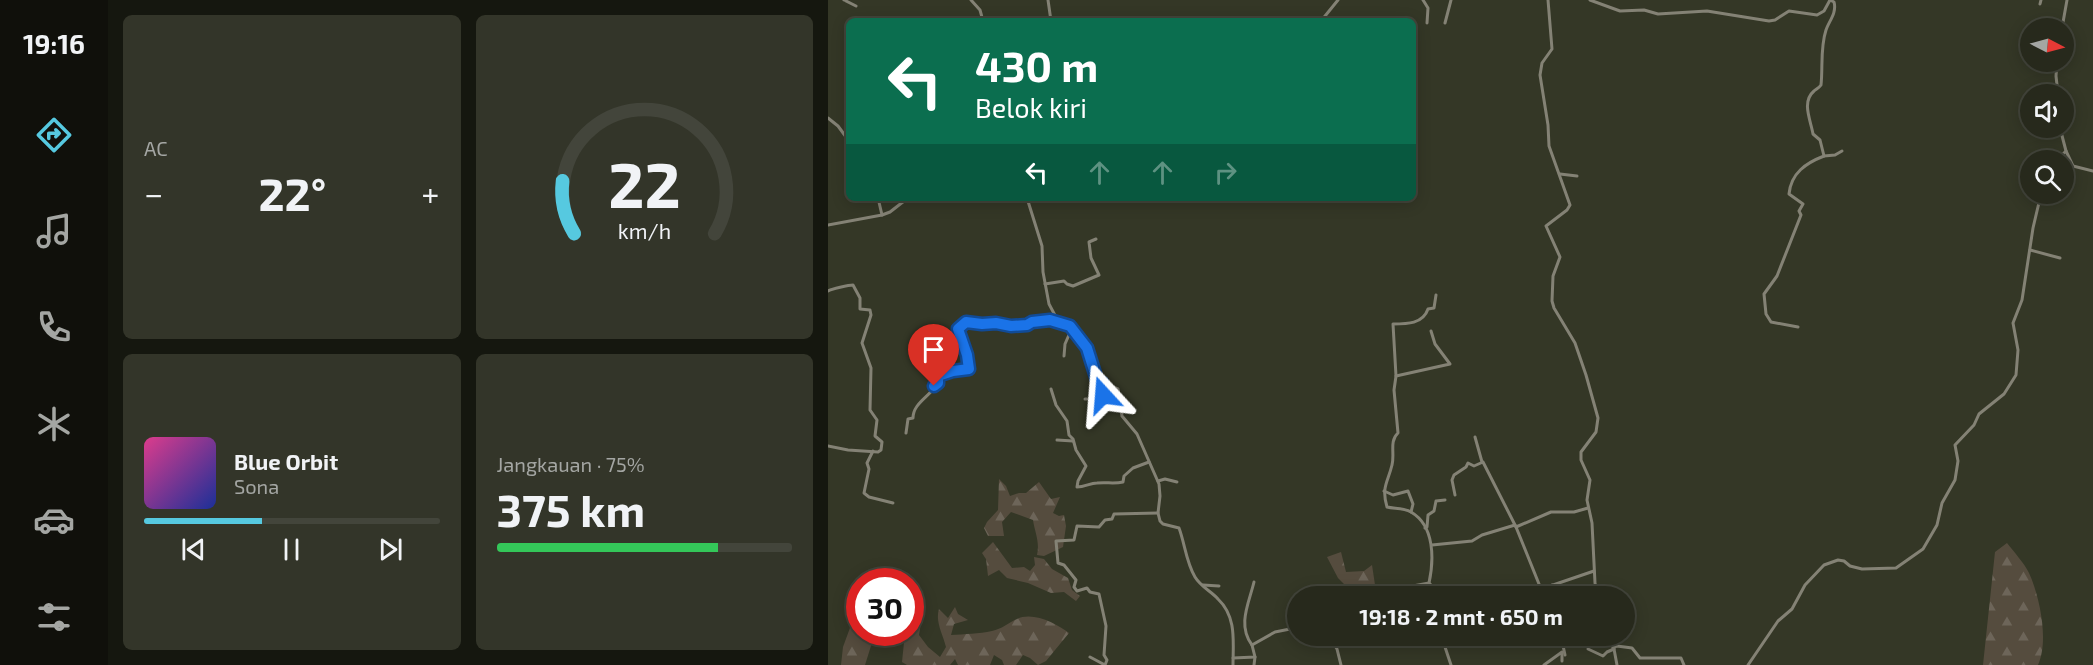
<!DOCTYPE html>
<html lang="id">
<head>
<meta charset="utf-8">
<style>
	:root { --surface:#27291c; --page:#333529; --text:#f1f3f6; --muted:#a4a6a3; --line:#43453b; --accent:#56c9e0 }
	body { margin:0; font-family:"Exo 2",sans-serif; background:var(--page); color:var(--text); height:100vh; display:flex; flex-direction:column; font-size:22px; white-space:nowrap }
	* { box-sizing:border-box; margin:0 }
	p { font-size:20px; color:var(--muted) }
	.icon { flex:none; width:33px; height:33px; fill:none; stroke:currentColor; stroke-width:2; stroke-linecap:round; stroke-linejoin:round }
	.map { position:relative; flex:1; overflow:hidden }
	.side { display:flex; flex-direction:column; gap:15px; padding:15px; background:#15170f; width:720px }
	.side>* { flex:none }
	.banner { position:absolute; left:18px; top:18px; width:570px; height:183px; border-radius:9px; box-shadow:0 3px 15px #0003,0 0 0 2px var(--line); background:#0b6e4f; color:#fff; overflow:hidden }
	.needle { width:39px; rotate:96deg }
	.controls { position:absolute; left:1192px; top:18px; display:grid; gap:12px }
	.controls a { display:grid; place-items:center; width:54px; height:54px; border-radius:50%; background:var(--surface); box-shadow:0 3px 15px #0003,0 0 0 2px var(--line); font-size:30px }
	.speed { position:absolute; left:18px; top:568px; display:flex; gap:12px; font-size:30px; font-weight:700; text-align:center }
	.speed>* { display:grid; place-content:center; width:78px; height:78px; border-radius:50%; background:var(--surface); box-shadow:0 3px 15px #0003,0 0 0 2px var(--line); line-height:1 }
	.speed .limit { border:9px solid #d22; background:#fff; color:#111 }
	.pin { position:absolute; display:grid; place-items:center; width:51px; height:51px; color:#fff; margin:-62px -26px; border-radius:50% 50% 50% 0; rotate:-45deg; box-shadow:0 0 6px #0007 }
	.pin .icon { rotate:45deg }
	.me { position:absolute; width:66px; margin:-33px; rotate:341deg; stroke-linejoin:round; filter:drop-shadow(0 0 4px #0008) }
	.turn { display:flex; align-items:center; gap:21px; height:126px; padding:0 30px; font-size:27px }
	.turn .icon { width:78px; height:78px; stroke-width:2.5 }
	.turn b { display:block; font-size:42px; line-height:51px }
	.lanes { display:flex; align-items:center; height:57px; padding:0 30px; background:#0003; justify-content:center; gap:30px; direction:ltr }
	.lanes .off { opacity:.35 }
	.big { font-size:45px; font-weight:700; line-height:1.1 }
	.side .widget { flex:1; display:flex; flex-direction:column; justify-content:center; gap:9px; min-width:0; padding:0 21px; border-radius:9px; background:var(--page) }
	.side .dial { align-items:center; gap:0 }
	.dial svg { height:156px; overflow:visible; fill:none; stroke:var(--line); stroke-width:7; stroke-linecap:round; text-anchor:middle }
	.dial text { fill:var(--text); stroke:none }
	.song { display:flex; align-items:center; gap:18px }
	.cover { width:72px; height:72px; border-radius:9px; background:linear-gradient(135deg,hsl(330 70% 55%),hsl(230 70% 35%)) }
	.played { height:6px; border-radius:3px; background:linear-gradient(90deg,var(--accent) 40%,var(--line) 40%) }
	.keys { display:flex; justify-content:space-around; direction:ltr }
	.heat { display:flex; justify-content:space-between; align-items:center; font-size:33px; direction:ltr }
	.charge { height:9px; border-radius:4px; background:linear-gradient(90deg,#34c759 75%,var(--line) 0) }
	.side .tiles { flex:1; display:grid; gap:15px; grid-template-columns:repeat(2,1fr) }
	.trip { position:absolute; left:459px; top:586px; width:348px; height:60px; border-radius:30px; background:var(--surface); box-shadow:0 3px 15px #0003,0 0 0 2px var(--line); font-weight:700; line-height:60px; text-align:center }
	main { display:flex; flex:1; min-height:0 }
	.menu { display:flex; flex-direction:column; width:108px; justify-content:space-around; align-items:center; background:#10100b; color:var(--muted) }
	.menu .icon { width:42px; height:42px }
	.menu .active { color:var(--accent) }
	.menu b { font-size:27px; color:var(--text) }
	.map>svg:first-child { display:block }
	.forest { fill:url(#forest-firs) }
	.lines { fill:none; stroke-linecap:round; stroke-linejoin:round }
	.minor { stroke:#848275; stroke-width:3 }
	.route-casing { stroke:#114b97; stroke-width:15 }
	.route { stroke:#1a73e8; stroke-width:10 }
</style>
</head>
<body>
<main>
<nav class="menu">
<b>19:16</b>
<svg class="icon active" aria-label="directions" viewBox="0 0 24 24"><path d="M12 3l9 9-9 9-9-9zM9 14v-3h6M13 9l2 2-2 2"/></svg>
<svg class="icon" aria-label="music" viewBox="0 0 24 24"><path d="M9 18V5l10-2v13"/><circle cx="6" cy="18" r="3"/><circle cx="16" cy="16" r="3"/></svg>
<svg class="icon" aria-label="phone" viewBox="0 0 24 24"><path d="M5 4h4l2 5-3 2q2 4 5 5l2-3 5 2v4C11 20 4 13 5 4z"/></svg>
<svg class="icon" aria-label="climate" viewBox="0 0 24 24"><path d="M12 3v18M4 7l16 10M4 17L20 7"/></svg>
<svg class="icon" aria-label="car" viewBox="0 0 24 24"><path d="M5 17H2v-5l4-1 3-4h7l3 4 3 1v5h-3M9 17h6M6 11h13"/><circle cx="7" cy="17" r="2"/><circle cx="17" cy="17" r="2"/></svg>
<svg class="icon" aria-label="filters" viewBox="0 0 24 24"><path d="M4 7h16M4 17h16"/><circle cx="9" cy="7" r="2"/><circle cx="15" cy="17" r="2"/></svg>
</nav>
<section class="side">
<div class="tiles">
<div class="widget"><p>AC</p>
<div class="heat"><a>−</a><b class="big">22°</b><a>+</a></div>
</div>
<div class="widget dial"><svg viewBox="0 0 100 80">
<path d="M14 69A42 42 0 1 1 86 69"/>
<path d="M14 69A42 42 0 0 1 8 42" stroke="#56c9e0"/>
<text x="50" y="56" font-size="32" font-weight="700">22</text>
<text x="50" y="72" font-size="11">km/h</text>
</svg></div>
<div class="widget">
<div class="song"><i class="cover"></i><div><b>Blue Orbit</b><p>Sona</p></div></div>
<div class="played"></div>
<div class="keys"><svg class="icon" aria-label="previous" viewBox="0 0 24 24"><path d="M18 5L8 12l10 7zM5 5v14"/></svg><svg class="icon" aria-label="pause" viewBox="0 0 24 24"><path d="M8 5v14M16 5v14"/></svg><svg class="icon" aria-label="next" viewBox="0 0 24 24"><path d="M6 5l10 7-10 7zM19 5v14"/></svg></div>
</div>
<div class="widget"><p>Jangkauan · 75%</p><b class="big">375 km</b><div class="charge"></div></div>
</div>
</section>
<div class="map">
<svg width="1265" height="665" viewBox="0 0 1265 665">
	<defs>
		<pattern id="forest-firs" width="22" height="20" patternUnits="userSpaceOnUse" patternTransform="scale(1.5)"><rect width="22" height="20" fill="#554c3e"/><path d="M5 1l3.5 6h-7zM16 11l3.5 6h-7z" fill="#6d6559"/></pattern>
	</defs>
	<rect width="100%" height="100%" fill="#343726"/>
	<g class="forest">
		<path d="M171,479L178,486L182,496L191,493H198L211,482L223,499L232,497L225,513L231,516L236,515L238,526L235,547L216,556L209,555C212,542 207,533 205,520L183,512L174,522L176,536H160L156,528L159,522L170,510Z"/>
		<path d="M165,542L184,568L196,567L202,571L207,565L206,557L216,559L224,569L240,578L244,590L252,596L248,601L236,592L223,593L200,583L179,578L171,570L160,576L158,559L154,553Z"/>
		<path d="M1179,543C1186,552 1196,563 1201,573C1212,597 1221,641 1210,665H1155L1167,552Z"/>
		<path d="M513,552L518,572L536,571L544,565L547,585L535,591H523L510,578L499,557Z"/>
		<path d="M30,606H31L32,633H47L37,665H13L15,647Z"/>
		<path d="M127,607L130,614L140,620L126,624L123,635C137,634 151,634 164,631C174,629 180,623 189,619C205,611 229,624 241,633L218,661L210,665L202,658L195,655L188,665H176L174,660L166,655L162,665H130L127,659L122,665H79L74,662L77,633H82L83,620L90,612L94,617L91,635L100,647L112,657L118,647C115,634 107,622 111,609L120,618Z"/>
	</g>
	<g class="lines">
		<g class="minor">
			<path d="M16,0L28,6"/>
			<path d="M143,0L152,10L155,21"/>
			<path d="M220,0L223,21"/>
			<path d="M595,0L600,8L599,23"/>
			<path d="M720,0L724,49L714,63L712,75L720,125L721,146L742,205L739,210L718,226L732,257L725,276L724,301L726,308L747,343L758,375L770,418L768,432L753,452V460L762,480L759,500L764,523L767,583L770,597"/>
			<path d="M762,0L792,11L816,10L830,14L879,11L941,21L947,20L961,11L989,15L996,11L1002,0"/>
			<path d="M1212,4L1213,0"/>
			<path d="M493,21L510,0"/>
			<path d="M617,23L623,0"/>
			<path d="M1234,28L1239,0"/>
			<path d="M1229,62L1228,76L1230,94"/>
			<path d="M0,118L10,126L21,141"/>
			<path d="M1238,151L1245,166L1265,171"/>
			<path d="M996,156L1007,155L1014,151"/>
			<path d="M1216,160L1231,158L1238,151L1232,128"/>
			<path d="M732,174L749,176"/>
			<path d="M50,198L54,215"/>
			<path d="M199,198L214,246L215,272L221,304L230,321L242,326L259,348L269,380L290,389L294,416L309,434L331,484L332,496L330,513L332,521L335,524L351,528C357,544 358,562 367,577C373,587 383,591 390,599C409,617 405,642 405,665"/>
			<path d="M0,225L54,215L62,212L80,198"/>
			<path d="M1202,250L1232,258"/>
			<path d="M217,284L236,281L239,284L245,286L271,275L263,258L261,242L268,239"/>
			<path d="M0,291C3,289 21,285 25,285L32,298V309L42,310L43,315L34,343L43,368L42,410L49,420L47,436L54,442L53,450L50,452L20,450L0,446"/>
			<path d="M970,327L943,322L938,314L936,294L949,276L973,215L971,211L975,204L961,194C963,173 978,163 996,156L992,140L985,134C983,121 973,102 986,91C988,89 991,88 993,85C995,67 992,48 998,30C1001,21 1009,13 1006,2L1002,0"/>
			<path d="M236,356L237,344L244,328"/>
			<path d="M568,376L622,364L607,344L603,331"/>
			<path d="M223,389L228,405L239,421L241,435L245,439L248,450L258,466L250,481L249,487C257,487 262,483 269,483C279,482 286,484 295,482L296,476L305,468L321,462"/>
			<path d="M257,399H266L274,396V383"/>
			<path d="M78,433L80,419L85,418C85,400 110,394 110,377L125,371L141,369L139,355L130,329L140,321L154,325L168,323L183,326L199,325L206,322L230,321"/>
			<path d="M647,437L654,462"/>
			<path d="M229,440L245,441"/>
			<path d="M45,451L39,463L41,469L36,493L41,497L65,503"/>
			<path d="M330,481L337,479L349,482"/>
			<path d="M556,491L565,495L580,491L585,504L583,512"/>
			<path d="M627,495L624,480L626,475L638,467L640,463L646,466L655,462L688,527L723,512H746L760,508"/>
			<path d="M688,527L713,589"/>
			<path d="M597,528L599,527L600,515L606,511L608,501L617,500"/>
			<path d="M604,545L644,541L654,535L687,525"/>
			<path d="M601,583C606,560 607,526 583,512C575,507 566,509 559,507C553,487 560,482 564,465C567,454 561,441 570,433L566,390L568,376L565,324C579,324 595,324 600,309L606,308L608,295"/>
			<path d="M375,585L391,586"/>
			<path d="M724,585L727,597"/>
			<path d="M508,597H511"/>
			<path d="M525,597L601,583L604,586L606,597"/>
			<path d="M640,597L665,591L669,592L672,597"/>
			<path d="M690,597L766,571"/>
			<path d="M501,636L509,649L513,665"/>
			<path d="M617,636V647L623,665"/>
			<path d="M695,636V640L699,641L720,636"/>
			<path d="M733,636L737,655"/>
			<path d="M780,636L786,649L789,665"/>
			<path d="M424,645C409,625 421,603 426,582"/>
			<path d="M785,648L789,646L804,648L812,658H853L856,665"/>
			<path d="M760,649L775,656L779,652L786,649"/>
			<path d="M262,657L277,665L279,660L276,655L278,626L271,594L262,592L259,588L249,591L246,587L248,580L236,565L230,563L228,541L246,540L249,526L271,527L277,520L284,519L286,514L330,513"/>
			<path d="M405,658L427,657L424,645L447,632L462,629L470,605"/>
			<path d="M426,665L427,657"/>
			<path d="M716,665L734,652V661"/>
			<path d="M920,665L950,621L964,609L977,585L996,565L1010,560L1016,561L1022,566L1034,569L1068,568L1095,549L1109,525L1114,503L1127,480L1130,461L1127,445L1146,425L1151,414L1176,394L1188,375L1190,350L1185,323L1194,300L1205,228L1213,194"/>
		</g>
	</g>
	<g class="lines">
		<g class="route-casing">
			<path id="route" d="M106,386L110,383V376L125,371L141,369L139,355L130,329L138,322L154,324L168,323L183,326L199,325L204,322L222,320L242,326L259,348L269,380L274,383L275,395"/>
		</g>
		<use href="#route" class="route"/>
	</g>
</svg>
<div class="controls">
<a><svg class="needle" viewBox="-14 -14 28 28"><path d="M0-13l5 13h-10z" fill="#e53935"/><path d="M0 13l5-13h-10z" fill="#a4a6a3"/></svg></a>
<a><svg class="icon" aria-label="sound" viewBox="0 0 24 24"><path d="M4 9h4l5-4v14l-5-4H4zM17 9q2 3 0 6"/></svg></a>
<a><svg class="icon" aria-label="search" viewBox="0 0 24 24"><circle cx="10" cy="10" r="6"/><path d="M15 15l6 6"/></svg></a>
</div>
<div class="speed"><div class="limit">30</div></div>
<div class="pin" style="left:106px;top:386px;background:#d93025"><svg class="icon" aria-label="arrive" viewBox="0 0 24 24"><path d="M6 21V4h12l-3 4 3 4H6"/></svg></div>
<svg class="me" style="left:275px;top:395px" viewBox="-20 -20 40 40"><path d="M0-17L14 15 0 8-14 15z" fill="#1a73e8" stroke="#fff" stroke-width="4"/></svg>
<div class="trip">19:18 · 2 mnt · 650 m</div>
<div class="banner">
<div class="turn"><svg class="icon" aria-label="left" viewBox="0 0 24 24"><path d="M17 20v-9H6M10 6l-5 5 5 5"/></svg><div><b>430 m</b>Belok kiri</div></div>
<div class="lanes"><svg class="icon" aria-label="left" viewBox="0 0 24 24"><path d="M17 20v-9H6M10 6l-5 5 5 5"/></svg><svg class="icon off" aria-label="ahead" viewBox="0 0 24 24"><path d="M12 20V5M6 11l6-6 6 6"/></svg><svg class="icon off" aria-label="ahead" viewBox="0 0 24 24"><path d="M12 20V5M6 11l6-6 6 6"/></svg><svg class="icon off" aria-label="right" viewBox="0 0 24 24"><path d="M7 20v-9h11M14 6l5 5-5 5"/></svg></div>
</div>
</div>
</main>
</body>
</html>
